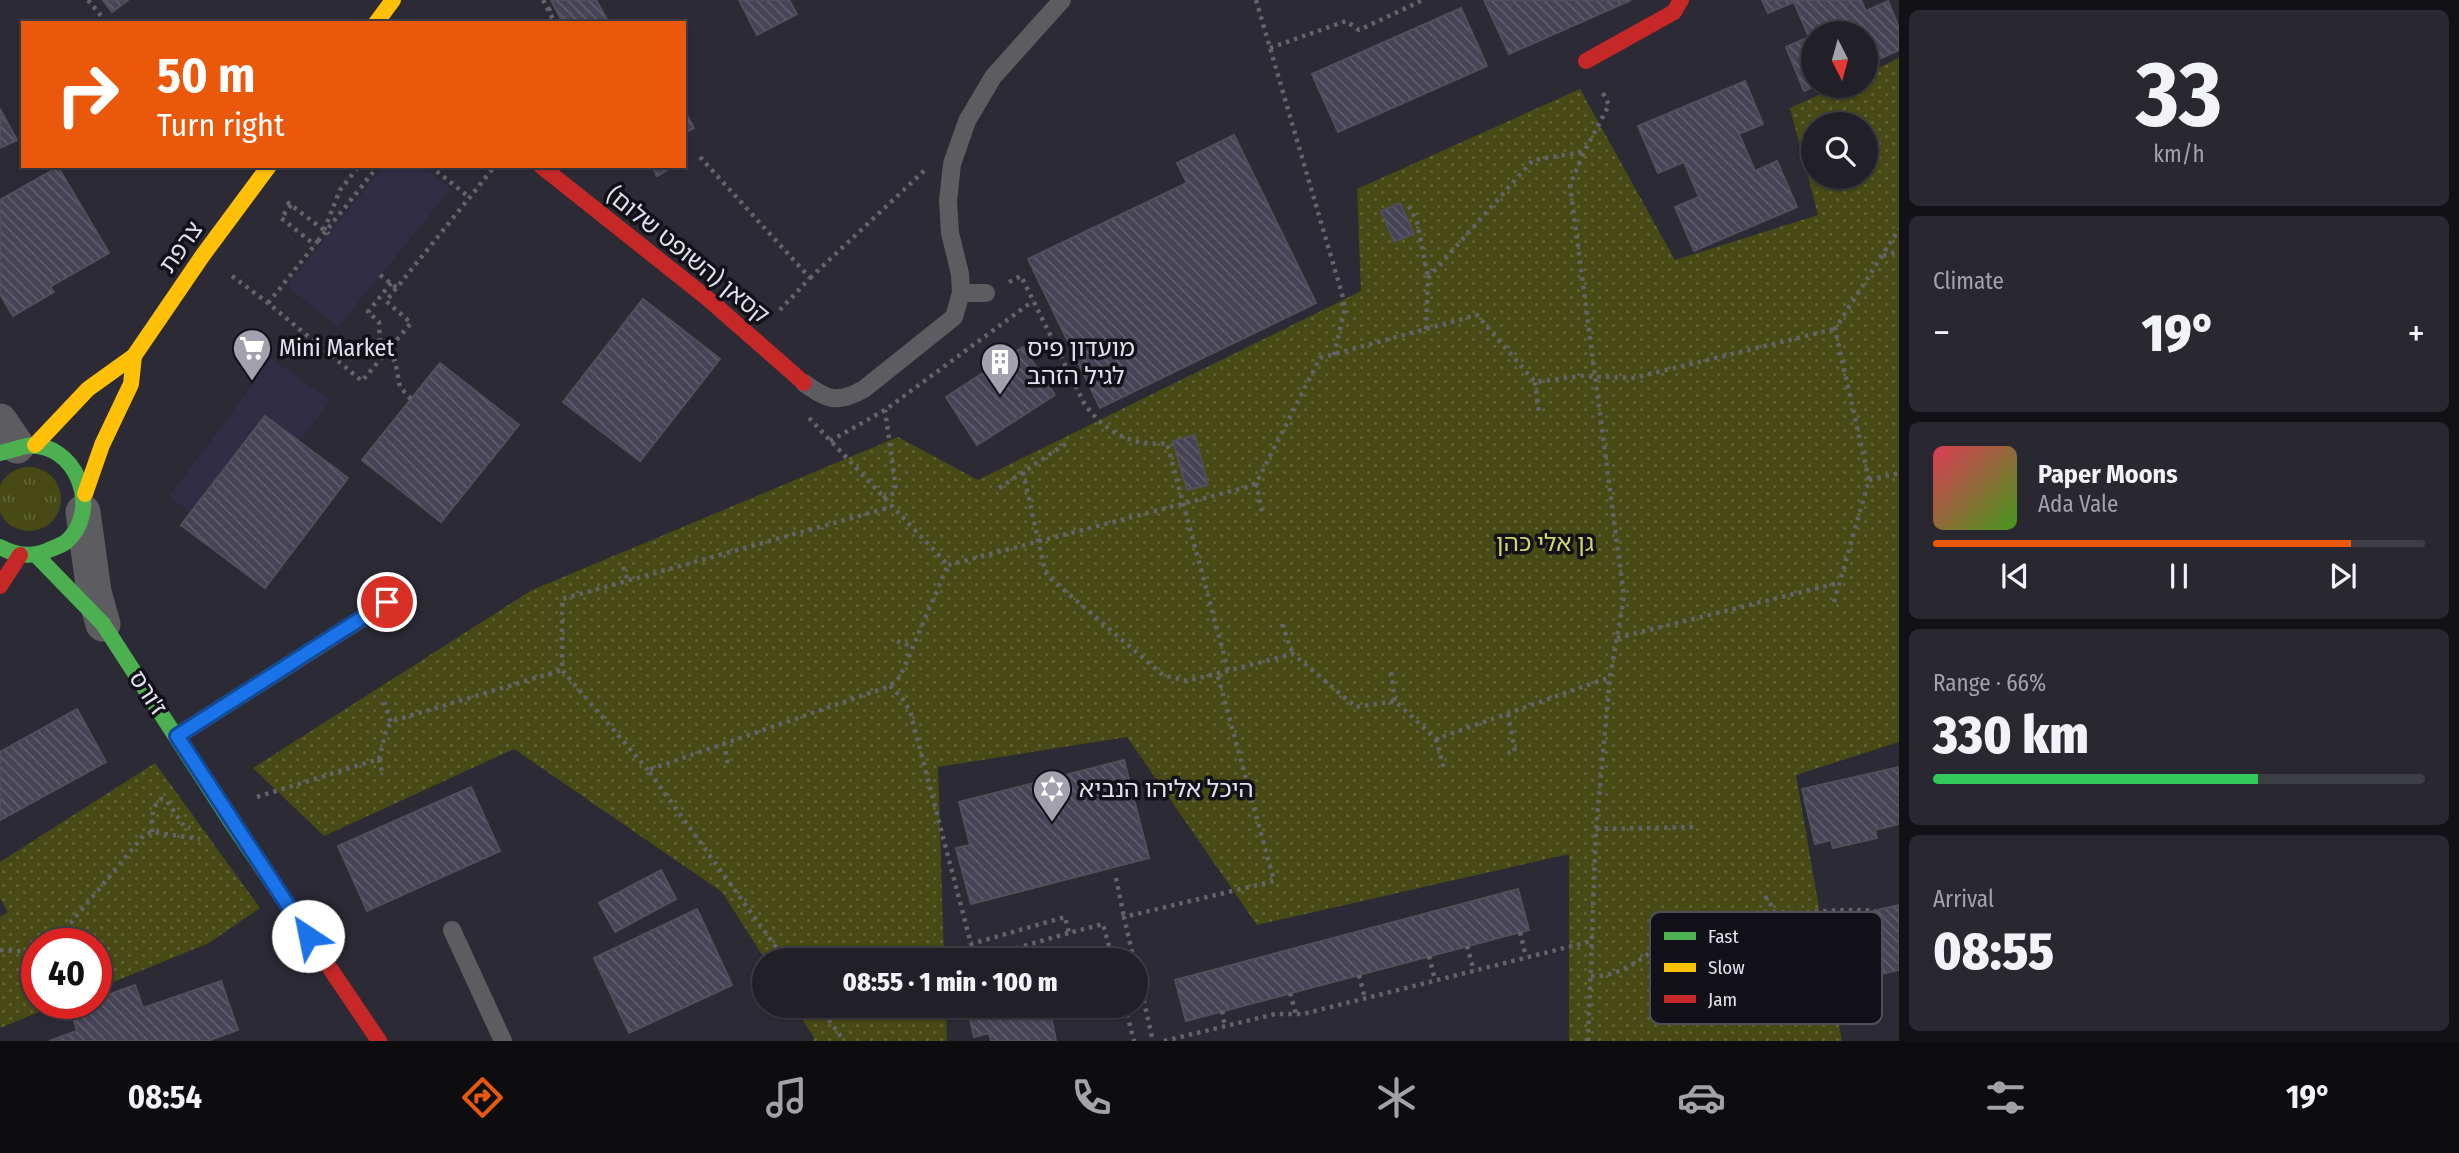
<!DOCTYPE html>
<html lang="en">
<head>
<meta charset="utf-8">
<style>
	:root { --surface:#212028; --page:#292830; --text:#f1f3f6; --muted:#a2a3a8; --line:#3e3e45; --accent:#ea580c }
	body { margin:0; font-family:"Fira Sans Condensed","Noto Sans Hebrew",sans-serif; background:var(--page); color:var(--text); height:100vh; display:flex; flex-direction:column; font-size:26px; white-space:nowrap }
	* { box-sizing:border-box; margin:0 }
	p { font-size:23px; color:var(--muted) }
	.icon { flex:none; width:38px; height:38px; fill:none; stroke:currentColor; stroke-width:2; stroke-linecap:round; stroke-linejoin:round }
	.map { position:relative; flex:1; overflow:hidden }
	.drawer { display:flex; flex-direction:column; gap:10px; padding:10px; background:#121216; width:560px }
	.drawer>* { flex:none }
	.guide { position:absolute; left:21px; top:21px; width:665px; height:147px; border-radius:0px; box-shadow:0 2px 5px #0004,0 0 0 2px var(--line); background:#ea580c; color:#fff; overflow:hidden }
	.needle { width:46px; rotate:174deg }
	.controls { position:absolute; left:1801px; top:21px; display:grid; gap:14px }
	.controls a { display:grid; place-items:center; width:77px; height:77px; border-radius:50%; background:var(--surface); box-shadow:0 2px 5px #0004,0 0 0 2px var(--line); font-size:35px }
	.speed { position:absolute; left:21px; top:928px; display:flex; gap:14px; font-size:35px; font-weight:700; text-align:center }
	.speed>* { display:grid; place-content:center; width:91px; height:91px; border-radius:50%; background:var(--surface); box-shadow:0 2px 5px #0004,0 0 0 2px var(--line); line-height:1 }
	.speed .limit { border:10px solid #d22; background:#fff; color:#111 }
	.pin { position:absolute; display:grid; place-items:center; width:60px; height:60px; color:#fff; margin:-30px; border:4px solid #fff; border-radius:50%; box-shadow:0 2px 7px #0007 }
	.me { position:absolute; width:77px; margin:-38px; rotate:326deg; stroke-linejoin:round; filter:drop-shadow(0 0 5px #0008) }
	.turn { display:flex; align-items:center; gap:24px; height:147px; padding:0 21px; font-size:32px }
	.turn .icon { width:91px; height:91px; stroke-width:2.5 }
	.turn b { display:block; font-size:49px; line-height:60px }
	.big { font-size:52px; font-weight:800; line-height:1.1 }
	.drawer .card { flex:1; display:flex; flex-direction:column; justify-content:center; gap:10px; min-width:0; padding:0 24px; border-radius:10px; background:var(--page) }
	.drawer .dial { align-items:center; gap:0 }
	.dial b { font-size:91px; line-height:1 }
	.song { display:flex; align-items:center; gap:21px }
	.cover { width:84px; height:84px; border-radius:10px; background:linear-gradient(135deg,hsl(350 70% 55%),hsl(100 70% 35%)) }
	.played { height:7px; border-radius:4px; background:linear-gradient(90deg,var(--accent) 85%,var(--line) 85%) }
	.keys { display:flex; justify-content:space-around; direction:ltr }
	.heat { display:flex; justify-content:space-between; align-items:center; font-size:38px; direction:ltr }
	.charge { height:10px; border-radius:5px; background:linear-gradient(90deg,#34c759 66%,var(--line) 0) }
	.trip { position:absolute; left:752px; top:948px; width:396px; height:70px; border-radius:35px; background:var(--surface); box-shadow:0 2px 5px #0004,0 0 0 2px var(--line); font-weight:800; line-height:70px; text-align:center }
	.menu { display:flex; height:112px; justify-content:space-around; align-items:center; background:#0d0d10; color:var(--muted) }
	.menu .icon { width:49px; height:49px }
	.menu .active { color:var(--accent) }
	.menu b { font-size:32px; color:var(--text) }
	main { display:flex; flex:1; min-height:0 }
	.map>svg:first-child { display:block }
	.built { fill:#302d45 }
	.grass { fill:url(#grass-tufts) }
	.park { fill:url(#park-dots); fill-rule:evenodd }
	.building { fill:url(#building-back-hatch); stroke:#514f59; stroke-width:2 }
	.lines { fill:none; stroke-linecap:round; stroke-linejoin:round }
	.path { stroke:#636368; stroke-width:4.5; stroke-dasharray:3.5 5; stroke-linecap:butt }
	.lane { stroke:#5d5d61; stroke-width:18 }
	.street { stroke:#5d5d61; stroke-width:35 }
	.fast { stroke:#4caf50; stroke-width:16 }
	.slow { stroke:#ffc107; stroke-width:16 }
	.jam { stroke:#c62828; stroke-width:16 }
	.path-bridge { stroke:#636368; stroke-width:4.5; stroke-dasharray:3.5 5; stroke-linecap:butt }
	.route-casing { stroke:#114b97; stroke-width:18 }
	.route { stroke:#1a73e8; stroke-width:12 }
	.labels { text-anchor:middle; stroke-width:7; stroke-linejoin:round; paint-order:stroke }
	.street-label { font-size:24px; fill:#e2e1ee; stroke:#121119 }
	.poi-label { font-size:24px; fill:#e2e1ee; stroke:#121119; text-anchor:start }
	.park-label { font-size:24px; fill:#cfd966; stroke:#121119 }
	.key { fill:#121119; stroke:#504f59; stroke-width:2 }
	.key-label { font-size:19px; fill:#e2e1ee }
</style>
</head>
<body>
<main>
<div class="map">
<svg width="1899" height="1041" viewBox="0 0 1899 1041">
	<defs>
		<pattern id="grass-tufts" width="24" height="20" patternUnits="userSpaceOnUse" patternTransform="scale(1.75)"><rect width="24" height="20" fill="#474a14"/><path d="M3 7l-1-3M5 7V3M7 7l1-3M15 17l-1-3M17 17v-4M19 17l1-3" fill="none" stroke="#616436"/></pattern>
		<pattern id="park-dots" width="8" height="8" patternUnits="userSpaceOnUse" patternTransform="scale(1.75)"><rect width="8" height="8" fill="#474a14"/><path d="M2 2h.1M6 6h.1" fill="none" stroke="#616436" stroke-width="1.8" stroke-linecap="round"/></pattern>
		<pattern id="building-back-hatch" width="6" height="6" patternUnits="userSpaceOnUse" patternTransform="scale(1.75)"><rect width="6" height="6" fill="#464355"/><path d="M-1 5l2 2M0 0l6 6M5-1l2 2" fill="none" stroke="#605e6e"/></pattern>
	</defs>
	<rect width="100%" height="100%" fill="#2c2a35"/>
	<g class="built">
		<path d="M384,166H423L451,189L338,327L287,286Z"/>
		<path d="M270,358L331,400L225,539L169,496L228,418Z"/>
	</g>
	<circle class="grass" cx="29" cy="499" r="32"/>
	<g class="park">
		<path d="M1899,58V742L1796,775L1842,1041H1569V854L1257,925L1127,737L938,767L944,961H766L722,892L514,749L324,836L253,768L532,590L898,437L978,480L1361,291L1357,189L1580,89L1675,260L1818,215L1790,108L1839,86H1866V74ZM1813,124H1866V177H1813Z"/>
		<path d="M155,763L260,908L209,943L96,989V943H37V1003H61L0,1028V917L8,912L0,898V862Z"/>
		<path d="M794,1006H946L947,1041H813L814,1038Z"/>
	</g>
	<g class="building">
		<path d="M103,0H128L112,12Z"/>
		<path d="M551,0H596L609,23H563Z"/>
		<path d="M739,0H789L797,14L757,35Z"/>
		<path d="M1484,0H1631L1509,54Z"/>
		<path d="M1762,0H1861L1866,11L1888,1L1899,28V50L1866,65V33H1813V86H1816L1804,91L1786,47L1809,37L1794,2L1768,13Z"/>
		<path d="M1461,8L1487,66L1338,132L1312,74Z"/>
		<path d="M1745,81L1763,124L1739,134L1755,171L1777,161L1797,207L1694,251L1675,207L1699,197L1684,162L1658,173L1638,126Z"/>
		<path d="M0,109L17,140L0,148Z"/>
		<path d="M684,110L694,128L684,133Z"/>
		<path d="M1234,135L1316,303L1100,408L1028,259L1187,183L1177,163Z"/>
		<path d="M652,166H674L657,176Z"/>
		<path d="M58,167L109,253L50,287L54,292L13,316L0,294V200Z"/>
		<path d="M1400,203L1414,234L1394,242L1381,211Z"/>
		<path d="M643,299L720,359L640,461L563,402Z"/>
		<path d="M1023,347L1055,395L977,445L946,397Z"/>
		<path d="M440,363L519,425L441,522L362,460Z"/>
		<path d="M265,416L348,478L265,588L181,525Z"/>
		<path d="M1195,435L1208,485L1187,490L1173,441Z"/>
		<path d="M77,709L106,762L0,820V752Z"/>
		<path d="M1124,760L1149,858L971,904L956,848L970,845L959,802Z"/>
		<path d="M1899,767V824L1875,830L1877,838L1833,848L1831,840L1815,844L1802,789Z"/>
		<path d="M471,787L500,851L367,911L338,846Z"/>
		<path d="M661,870L676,899L615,932L599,903Z"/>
		<path d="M1518,889L1529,930L1186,1021L1175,980Z"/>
		<path d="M1899,905V970L1862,978L1860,972L1846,976L1834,920Z"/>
		<path d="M697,909L732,985L629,1033L594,958Z"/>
		<path d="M221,981L238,1030L207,1041H49L77,1031L70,1008L85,1003H96V999L135,985L143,1008Z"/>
		<path d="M972,1006H1066L1067,1012L1051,1016L1056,1041H991L989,1033L974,1037L967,1007Z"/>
	</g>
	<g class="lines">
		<g class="path">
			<path d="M88,0L107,23"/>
			<path d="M543,0L555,23"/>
			<path d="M1256,0L1342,294L1345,308L1334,355"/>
			<path d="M548,10L554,6"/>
			<path d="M1270,48L1346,21L1359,30L1423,0"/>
			<path d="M700,157L810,278L778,312"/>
			<path d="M430,166L469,197"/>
			<path d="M632,166L633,167"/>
			<path d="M287,202L329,234"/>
			<path d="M291,205L281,218L315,245"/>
			<path d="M1409,206L1417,222L1428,277"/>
			<path d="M324,230L340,190L359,166"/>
			<path d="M1883,256L1899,251"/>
			<path d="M380,275L397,288"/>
			<path d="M232,276L268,303L362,381L411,323L386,301L495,166"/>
			<path d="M810,278L925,170"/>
			<path d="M1009,282L1021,276L1084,403C1104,432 1132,447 1167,443L1228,670"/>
			<path d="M391,283L368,312L379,322L380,345L395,361L400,387L411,399"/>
			<path d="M268,303L318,241"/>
			<path d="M1426,329L1428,278L1533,160L1583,152"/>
			<path d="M1535,382L1539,413"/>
			<path d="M809,418L948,565"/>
			<path d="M830,441L885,410L1033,301"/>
			<path d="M1023,472L1045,571L1050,578L1163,675L1187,681L1293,654L1356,707L1395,701L1436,739L1610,677"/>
			<path d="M1869,480L1899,473"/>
			<path d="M1256,483L1262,512"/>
			<path d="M999,488L1070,441"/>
			<path d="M883,498L894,493L896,489L885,410"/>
			<path d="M948,565L1247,487L1256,483L1260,476L1320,358L1477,315L1535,382L1581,376L1633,378L1835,329"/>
			<path d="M623,567L628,581"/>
			<path d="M1834,602L1869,480L1835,329L1899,229"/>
			<path d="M1282,624L1293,654"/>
			<path d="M1617,638L1838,583"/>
			<path d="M897,641L913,647"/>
			<path d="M1391,672L1395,701"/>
			<path d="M890,686L902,698L910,711L971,944L1065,917L1069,933L1103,924L1113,961"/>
			<path d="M384,702L391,723"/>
			<path d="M1508,714L1515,751L1508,753"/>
			<path d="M1436,739L1444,769"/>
			<path d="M724,743L728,766"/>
			<path d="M379,759L383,776"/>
			<path d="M648,770L562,670V599L891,507"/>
			<path d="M257,797L379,759L387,727L396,720L562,670"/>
			<path d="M1596,829L1695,827"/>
			<path d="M152,832C152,819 151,808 161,799L167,801L184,826L190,828"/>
			<path d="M1116,878L1124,917"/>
			<path d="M1765,896L1775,911"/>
			<path d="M1520,932L1526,957"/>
			<path d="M54,943L144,835L152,832L200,839"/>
			<path d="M1467,946L1474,971"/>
			<path d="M0,950L37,952"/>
			<path d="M1429,956L1435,980"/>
			<path d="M975,960L1069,933"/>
			<path d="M786,961L648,770L890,686L900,677L948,565"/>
			<path d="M1134,961L1124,917L1274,881L1217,673"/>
			<path d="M1136,967L1153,1041"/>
			<path d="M1359,975L1365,998"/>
			<path d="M1591,976C1631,978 1656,941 1692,929C1712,922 1745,914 1766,912C1777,911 1788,913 1799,913C1824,911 1849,909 1875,911"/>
			<path d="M1290,993L1296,1014"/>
			<path d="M819,1006L844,1041"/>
			<path d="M1125,1006L1134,1041"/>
			<path d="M1222,1011L1225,1026"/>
			<path d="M1164,1041L1275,1014H1303L1592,941"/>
			<path d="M1588,1041L1596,829L1610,677L1624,597L1570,185L1584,152L1609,105L1603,93"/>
		</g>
		<g class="lane">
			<path d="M961,293H986"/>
			<path d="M804,383C827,400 838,404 864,389L954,317L961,293L960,274L950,233L948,201L952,164L967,121L993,77L1062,0"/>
			<path d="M177,736L388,602"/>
			<path d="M452,930L503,1041"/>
		</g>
		<g class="street">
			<path d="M0,421L17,446"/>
			<path d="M83,512L94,592L103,624"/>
		</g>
		<g class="fast">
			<path d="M0,453C9,451 18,448 26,446C76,440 103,510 66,542C62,545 56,547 51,549C34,558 17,556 0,547"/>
			<path d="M36,555L103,624L233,825L319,952"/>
		</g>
		<g class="slow">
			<path d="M376,23L393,0"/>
			<path d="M35,445L88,389L134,356L203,255L269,166"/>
			<path d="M85,494L102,445L131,384L134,356"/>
		</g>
		<g class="jam">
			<path d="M1586,61L1674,12L1681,0"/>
			<path d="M541,166L707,298L804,383"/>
			<path d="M0,586L20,555"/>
			<path d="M319,952L379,1041"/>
		</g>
		<path class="path-bridge" d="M318,241L378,166"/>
	</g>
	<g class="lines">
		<g class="route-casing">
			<path id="route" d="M308,936L177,736L387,602"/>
		</g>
		<use href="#route" class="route"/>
	</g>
	<defs>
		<g id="supermarket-pin" transform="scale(2.0125)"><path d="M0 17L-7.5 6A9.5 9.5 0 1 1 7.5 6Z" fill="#a2a1ad" stroke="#121119"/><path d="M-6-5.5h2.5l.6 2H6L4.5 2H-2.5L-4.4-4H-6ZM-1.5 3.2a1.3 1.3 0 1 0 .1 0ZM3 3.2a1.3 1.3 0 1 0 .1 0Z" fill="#fff"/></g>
		<g id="building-pin" transform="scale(2.0125)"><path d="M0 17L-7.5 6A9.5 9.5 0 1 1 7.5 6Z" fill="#a2a1ad" stroke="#121119"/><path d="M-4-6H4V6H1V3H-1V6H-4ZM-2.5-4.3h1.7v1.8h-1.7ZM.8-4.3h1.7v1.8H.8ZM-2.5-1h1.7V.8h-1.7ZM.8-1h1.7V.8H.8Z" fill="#fff"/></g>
		<g id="synagogue-pin" transform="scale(2.0125)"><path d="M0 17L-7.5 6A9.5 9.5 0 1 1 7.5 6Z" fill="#a2a1ad" stroke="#121119"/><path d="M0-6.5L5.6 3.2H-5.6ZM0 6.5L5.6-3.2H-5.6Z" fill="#fff"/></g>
	</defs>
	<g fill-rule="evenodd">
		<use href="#supermarket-pin" x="252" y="348"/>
		<use href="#building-pin" x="1000" y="362"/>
		<use href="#synagogue-pin" x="1052" y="789"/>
	</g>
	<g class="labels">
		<g class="street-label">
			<text transform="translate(181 247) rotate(-55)" y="8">צרפת</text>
			<text transform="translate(688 255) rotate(39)" y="8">קסאן (השופט שלום)</text>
			<text transform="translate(148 693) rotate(57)" y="8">ז'ורס</text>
		</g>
		<g class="poi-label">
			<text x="279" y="356">Mini Market</text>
			<text x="1027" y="356">מועדון פיס<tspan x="1027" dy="28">לגיל הזהב</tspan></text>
			<text x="1079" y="797">היכל אליהו הנביא</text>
		</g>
		<g class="park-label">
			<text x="1545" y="551">גן אלי כהן</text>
		</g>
	</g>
	<rect x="1650" y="912" width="232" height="112" rx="10" class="key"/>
	<rect x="1664" y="932" width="32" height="8" fill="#4caf50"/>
	<rect x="1664" y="963" width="32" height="9" fill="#ffc107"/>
	<rect x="1664" y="995" width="32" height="8" fill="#c62828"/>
	<g class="key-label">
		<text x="1708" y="943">Fast</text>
		<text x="1708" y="974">Slow</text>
		<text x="1708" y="1006">Jam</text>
	</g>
</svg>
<div class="controls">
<a><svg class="needle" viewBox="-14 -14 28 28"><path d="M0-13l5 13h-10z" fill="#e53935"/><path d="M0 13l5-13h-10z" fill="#a2a3a8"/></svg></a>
<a><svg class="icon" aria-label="search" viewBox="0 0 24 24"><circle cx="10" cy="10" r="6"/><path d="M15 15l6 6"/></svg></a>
</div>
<div class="speed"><div class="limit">40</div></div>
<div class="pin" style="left:387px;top:602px;background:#d93025"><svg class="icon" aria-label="arrive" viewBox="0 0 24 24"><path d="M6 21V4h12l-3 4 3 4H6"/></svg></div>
<svg class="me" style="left:308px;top:936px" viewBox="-20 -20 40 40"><circle r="19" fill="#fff"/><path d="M0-13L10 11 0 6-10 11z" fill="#1a73e8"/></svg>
<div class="trip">08:55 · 1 min · 100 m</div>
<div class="guide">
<div class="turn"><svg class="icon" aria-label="right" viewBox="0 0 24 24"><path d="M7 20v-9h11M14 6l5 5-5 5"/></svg><div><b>50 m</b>Turn right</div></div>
</div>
</div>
<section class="drawer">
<div class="card dial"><b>33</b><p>km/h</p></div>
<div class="card"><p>Climate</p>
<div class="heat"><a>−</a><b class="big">19°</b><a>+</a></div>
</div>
<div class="card">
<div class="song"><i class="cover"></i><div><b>Paper Moons</b><p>Ada Vale</p></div></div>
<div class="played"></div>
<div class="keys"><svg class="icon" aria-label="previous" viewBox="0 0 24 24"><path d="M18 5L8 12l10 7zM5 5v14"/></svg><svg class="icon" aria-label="pause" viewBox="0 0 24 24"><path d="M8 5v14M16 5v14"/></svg><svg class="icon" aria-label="next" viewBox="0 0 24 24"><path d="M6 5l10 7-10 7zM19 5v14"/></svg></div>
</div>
<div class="card"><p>Range · 66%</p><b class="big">330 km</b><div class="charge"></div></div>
<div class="card"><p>Arrival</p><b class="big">08:55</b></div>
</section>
</main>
<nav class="menu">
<b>08:54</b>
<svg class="icon active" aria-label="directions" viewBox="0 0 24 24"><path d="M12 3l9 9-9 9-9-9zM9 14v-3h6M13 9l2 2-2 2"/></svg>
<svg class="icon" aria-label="music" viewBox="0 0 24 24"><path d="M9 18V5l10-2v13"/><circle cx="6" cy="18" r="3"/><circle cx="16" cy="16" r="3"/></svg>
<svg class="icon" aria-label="phone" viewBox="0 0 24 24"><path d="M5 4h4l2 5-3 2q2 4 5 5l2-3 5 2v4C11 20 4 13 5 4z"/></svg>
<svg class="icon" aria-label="climate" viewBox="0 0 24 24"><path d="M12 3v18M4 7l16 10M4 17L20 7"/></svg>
<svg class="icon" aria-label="car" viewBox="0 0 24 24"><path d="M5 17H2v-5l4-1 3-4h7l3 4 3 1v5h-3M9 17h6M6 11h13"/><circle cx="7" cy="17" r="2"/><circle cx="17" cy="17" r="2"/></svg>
<svg class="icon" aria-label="filters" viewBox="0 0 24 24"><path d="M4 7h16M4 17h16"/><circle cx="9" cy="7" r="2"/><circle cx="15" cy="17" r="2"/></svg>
<b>19°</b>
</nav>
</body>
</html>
